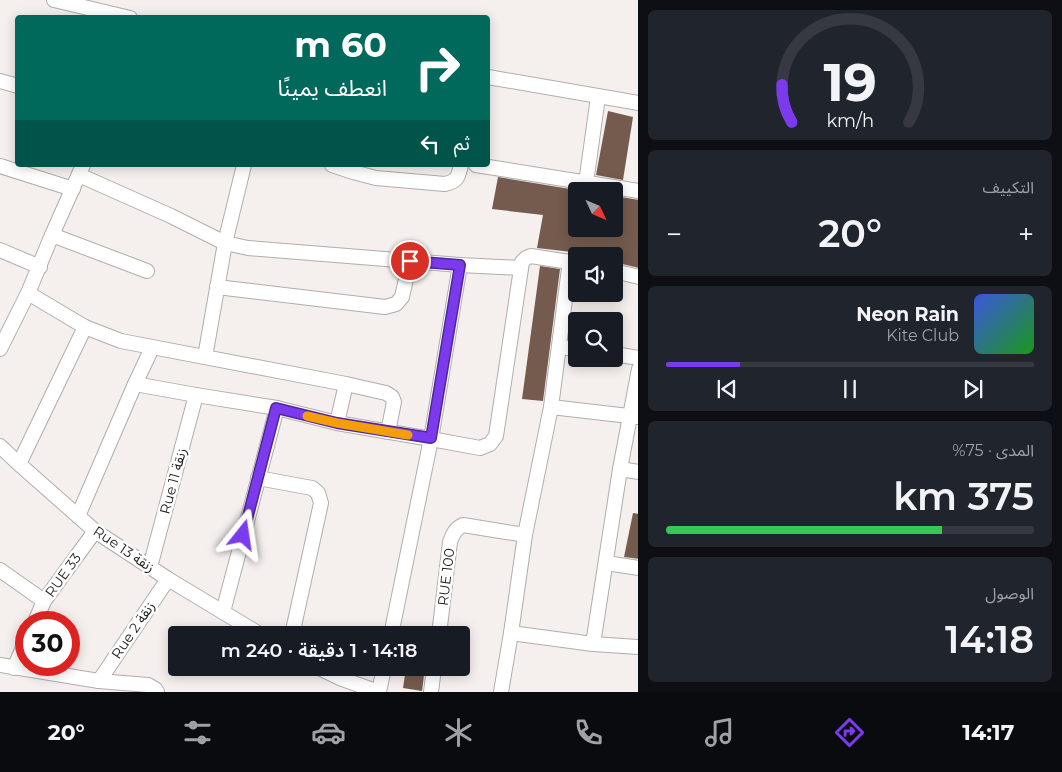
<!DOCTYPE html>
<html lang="ar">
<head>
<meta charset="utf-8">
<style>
	:root { --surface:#171b24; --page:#20242c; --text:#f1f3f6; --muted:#9ea1a6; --line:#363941; --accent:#7c3aed }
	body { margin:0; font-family:Montserrat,"Noto Sans Arabic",sans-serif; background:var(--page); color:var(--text); direction:rtl; height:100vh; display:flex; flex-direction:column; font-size:19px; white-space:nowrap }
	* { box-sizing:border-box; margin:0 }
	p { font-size:16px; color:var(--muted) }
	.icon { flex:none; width:28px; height:28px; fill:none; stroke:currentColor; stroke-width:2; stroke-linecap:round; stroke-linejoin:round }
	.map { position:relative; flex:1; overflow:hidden; direction:ltr }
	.side { display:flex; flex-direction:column; gap:10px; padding:10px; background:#0d0f14; width:424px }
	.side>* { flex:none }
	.guide { position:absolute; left:15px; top:15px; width:475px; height:152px; border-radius:5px; box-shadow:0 2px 12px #0003; direction:rtl; background:#00695c; color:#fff; overflow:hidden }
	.needle { width:32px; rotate:134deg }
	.controls { position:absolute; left:568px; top:182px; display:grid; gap:10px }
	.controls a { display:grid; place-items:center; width:55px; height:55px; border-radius:5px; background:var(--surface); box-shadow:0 2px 12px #0003; font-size:25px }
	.speed { position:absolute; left:15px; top:611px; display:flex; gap:10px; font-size:25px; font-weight:700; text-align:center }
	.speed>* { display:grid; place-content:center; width:65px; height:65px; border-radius:50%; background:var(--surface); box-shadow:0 2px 12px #0003; line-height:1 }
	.speed .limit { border:8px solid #d22; background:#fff; color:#111 }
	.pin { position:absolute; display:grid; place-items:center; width:42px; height:42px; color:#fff; margin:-21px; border:2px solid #fff; border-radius:50%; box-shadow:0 1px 5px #0007 }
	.me { position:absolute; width:55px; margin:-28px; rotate:15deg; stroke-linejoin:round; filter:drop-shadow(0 0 4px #0008) }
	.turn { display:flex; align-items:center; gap:18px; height:105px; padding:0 20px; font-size:22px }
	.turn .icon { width:65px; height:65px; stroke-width:2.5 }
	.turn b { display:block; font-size:35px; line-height:42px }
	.then { display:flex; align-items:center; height:48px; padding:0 20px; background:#0003; gap:10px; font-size:19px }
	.big { font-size:38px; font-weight:600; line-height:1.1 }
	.side .tile { flex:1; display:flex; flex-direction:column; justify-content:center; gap:8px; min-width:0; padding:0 18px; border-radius:8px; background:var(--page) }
	.side .dial { align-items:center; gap:0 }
	.dial svg { height:130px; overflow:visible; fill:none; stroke:var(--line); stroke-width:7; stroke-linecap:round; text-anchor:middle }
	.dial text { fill:var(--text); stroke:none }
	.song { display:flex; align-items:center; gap:15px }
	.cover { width:60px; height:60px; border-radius:8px; background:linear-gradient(135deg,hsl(230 70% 55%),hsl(120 70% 35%)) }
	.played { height:5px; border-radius:2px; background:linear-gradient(90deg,var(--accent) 20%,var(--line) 20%) }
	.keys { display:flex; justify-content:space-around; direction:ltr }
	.heat { display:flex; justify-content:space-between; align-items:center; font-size:28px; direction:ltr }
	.charge { height:8px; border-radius:4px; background:linear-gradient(90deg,#34c759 75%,var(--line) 0) }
	.trip { position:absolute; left:168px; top:626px; width:302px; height:50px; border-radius:5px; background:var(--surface); box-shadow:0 2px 12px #0003; font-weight:600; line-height:50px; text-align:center; direction:rtl }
	.menu { display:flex; height:80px; justify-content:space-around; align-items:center; background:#090b0e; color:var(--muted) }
	.menu .icon { width:35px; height:35px }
	.menu .current { color:var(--accent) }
	.menu b { font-size:22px; color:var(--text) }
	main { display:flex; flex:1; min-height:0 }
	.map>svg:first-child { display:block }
	.building { fill:#755b4e }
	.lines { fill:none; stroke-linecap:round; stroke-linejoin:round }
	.minor-casing { stroke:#b1adab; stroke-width:16 }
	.minor { stroke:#fff; stroke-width:14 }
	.route-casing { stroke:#51269a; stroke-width:12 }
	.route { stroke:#7c3aed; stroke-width:9 }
	.slow { stroke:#f59e0b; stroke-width:9 }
	.labels { text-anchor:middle; stroke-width:5; stroke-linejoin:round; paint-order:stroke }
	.street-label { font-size:14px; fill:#201e1e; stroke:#fff }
</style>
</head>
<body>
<main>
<section class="side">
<div class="tile dial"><svg viewBox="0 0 100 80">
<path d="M14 69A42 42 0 1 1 86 69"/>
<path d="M14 69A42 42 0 0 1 8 46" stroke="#7c3aed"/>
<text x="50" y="56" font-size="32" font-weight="700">19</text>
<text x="50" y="72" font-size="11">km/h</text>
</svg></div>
<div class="tile"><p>التكييف</p>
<div class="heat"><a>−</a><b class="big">20°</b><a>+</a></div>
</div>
<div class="tile">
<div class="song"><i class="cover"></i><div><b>Neon Rain</b><p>Kite Club</p></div></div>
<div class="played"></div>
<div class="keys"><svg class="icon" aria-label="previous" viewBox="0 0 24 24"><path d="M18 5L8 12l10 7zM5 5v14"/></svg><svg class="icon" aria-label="pause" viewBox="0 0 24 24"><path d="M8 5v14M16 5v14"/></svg><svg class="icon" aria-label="next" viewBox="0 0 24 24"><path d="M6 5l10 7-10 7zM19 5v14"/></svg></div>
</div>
<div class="tile"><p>المدى · 75%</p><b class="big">375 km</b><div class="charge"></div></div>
<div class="tile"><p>الوصول</p><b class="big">14:18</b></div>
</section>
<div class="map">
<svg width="639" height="692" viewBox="0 0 639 692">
	<rect width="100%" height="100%" fill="#f5f0ee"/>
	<g class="building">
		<path d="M608,111L633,117L623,180L596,175Z"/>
		<path d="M498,177L576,190V230L614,234V196L639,200V268L614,262V256H581L572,252L537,248L543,215L492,209Z"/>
		<path d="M540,266L560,269L543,401L522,399Z"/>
		<path d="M633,513L639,514V559L624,557Z"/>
		<path d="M406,668H425L422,691L403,688Z"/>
	</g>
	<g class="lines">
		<g class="minor-casing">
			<g id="minor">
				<path d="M54,0L130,18"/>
				<path d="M488,77L639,103"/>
				<path d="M0,81L18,86"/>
				<path d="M332,165L353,172L376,178L445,184C458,181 458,177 461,165"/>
				<path d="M476,165L639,191"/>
				<path d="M0,166L73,189"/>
				<path d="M79,175L171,216L225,243L248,248L460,265L521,268"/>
				<path d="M586,183L598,97"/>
				<path d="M52,235L147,271"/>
				<path d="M0,250L40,267"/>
				<path d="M614,271L639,277"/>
				<path d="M217,287L385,307L396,304L402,297L410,261"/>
				<path d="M28,293L85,327L121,341L346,384L386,393L392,397L394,402L388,432"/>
				<path d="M559,347L576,349"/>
				<path d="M0,349L28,293L52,235L83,165"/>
				<path d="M614,354L639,358"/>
				<path d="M205,357L225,243L244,165"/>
				<path d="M135,384L196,395L277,408L337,423L431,439L480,448L490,444L496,436L522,262L526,258L531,256L576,263"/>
				<path d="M551,407L638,417"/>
				<path d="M337,423L346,384"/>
				<path d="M0,446L19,464L95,531L168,579L261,635"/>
				<path d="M19,464L85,327"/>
				<path d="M620,469L639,472"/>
				<path d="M258,478L312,488L318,493L321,503L292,635"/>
				<path d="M78,516L135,384L152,348"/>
				<path d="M606,563L639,568"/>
				<path d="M150,567L196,395"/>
				<path d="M0,570L44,601"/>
				<path d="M223,612L277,408"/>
				<path d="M35,622L44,601L95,531"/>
				<path d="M511,633L593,644L639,647"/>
				<path d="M391,635L431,439L460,265"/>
				<path d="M439,635L450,542C453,534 455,529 463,525L525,535"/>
				<path d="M593,644L620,469L639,369"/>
				<path d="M0,665L99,681L148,685L155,689L157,692"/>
				<path d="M14,668L26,641"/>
				<path d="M319,668L342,679L379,692L384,668"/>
				<path d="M99,681L168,579"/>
				<path d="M431,692L434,668"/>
				<path d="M501,692L511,633L525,535L551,407L570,261"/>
			</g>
		</g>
		<use href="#minor" class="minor"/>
	</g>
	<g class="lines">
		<g class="route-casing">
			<path id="route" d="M243,535L276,408L337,423L431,438L460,265L410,261"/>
		</g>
		<use href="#route" class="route"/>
		<path class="slow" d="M307,416L337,423L408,435"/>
	</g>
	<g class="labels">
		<g class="street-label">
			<text transform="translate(173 481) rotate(-75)" y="5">Rue 11 زنقة</text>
			<text transform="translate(124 549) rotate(34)" y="5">Rue 13 زنقة</text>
			<text transform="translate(63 575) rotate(-54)" y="5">RUE 33</text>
			<text transform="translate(446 577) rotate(-83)" y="5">RUE 100</text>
			<text transform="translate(133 630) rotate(-56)" y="5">Rue 2 زنقة</text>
		</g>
	</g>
</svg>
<div class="controls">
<a><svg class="needle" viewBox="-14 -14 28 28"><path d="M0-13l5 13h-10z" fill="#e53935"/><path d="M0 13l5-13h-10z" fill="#9ea1a6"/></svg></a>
<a><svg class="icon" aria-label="sound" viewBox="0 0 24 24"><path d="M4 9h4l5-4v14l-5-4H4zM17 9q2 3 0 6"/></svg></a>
<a><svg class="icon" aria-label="search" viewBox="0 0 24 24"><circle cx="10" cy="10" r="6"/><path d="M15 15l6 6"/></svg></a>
</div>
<div class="speed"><div class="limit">30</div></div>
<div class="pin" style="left:410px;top:261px;background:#d93025"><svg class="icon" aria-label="arrive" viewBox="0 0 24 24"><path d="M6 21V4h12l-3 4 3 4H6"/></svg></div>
<svg class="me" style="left:243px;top:535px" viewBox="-20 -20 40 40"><path d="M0-17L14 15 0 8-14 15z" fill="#7c3aed" stroke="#fff" stroke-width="4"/></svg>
<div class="trip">14:18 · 1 دقيقة · 240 m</div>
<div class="guide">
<div class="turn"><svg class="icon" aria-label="right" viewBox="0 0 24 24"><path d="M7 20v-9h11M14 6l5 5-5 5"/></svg><div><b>60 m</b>انعطف يمينًا</div></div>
<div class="then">ثم<svg class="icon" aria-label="left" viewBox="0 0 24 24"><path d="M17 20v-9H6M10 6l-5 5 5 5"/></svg></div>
</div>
</div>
</main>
<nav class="menu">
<b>14:17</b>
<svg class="icon current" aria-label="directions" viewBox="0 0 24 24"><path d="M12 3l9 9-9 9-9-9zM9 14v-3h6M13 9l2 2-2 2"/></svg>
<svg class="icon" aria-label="music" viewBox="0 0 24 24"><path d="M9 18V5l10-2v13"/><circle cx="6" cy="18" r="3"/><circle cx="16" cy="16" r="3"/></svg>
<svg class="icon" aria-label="phone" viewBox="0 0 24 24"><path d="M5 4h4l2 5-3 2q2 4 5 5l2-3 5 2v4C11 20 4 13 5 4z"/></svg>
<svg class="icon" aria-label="climate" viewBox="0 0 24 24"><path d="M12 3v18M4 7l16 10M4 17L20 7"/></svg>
<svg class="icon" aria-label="car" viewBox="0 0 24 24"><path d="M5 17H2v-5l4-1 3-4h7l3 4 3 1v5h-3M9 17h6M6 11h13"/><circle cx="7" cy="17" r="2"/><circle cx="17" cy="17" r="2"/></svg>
<svg class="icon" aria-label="filters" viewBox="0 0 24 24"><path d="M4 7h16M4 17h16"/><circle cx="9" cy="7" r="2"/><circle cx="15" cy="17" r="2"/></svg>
<b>20°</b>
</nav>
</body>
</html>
